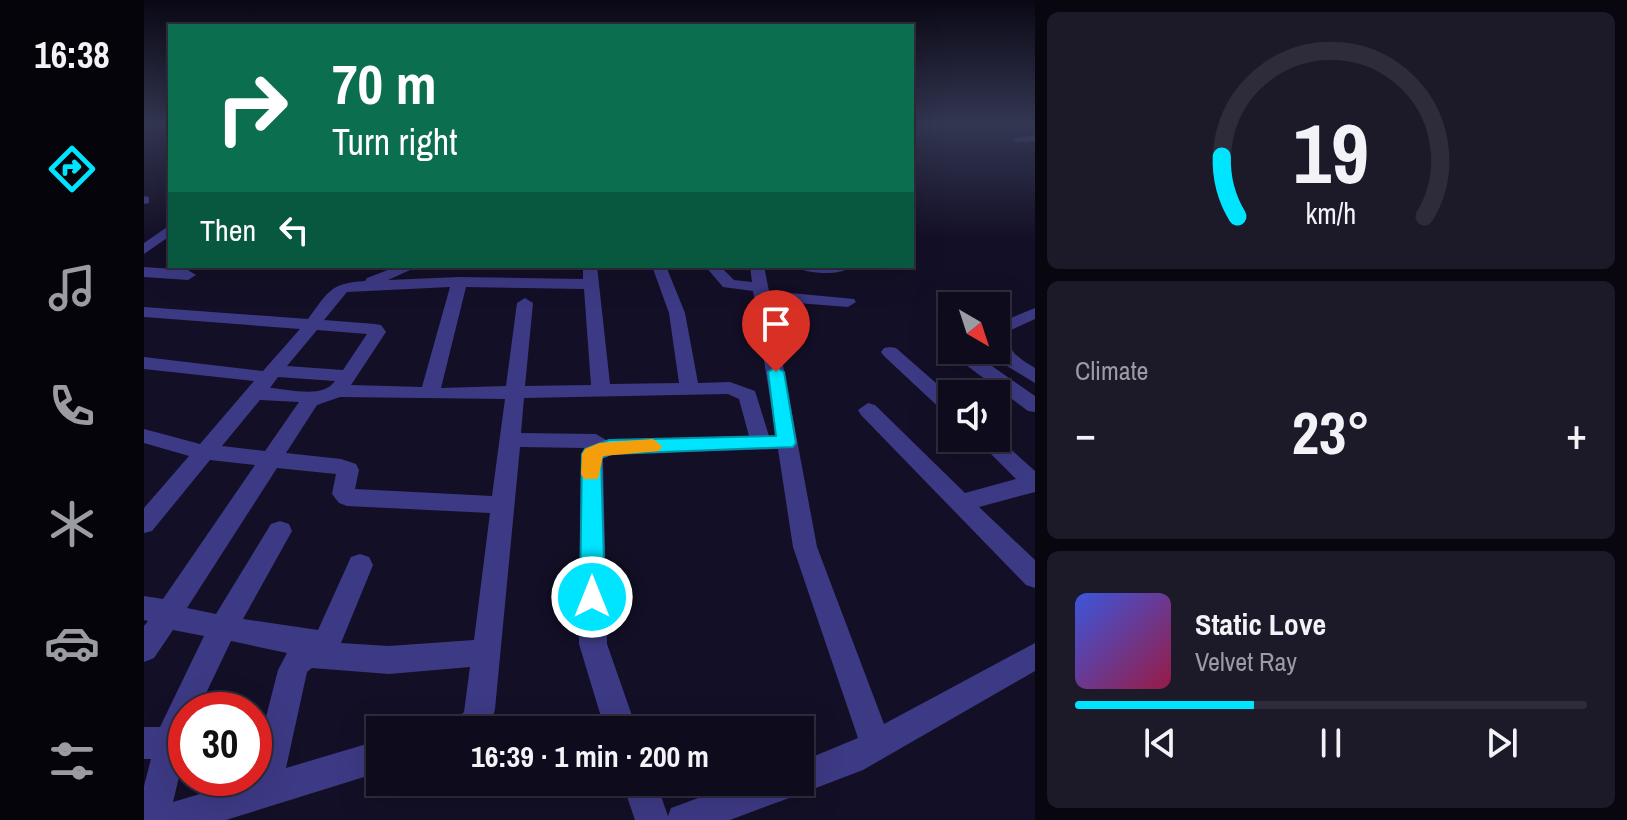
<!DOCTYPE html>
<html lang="en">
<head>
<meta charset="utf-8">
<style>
	:root { --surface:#0e0b1c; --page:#1c1929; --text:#f1f3f6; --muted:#9b9ba3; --line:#2e2b3b; --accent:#00e5ff }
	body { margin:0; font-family:"Archivo Narrow",sans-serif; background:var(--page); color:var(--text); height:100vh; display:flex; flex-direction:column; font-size:30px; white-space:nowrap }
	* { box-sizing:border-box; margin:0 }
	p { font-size:26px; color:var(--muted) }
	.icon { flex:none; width:44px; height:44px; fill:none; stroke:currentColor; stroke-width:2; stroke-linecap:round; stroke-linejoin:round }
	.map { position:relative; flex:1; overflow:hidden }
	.side { display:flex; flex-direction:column; gap:12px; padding:12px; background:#08060f; width:592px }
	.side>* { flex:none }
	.hud { position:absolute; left:24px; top:24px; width:746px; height:244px; border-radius:0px; box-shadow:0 8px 32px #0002,0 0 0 2px var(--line); background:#0b6e4f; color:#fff; overflow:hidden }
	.needle { width:52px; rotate:141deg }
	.buttons { position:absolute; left:794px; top:292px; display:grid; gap:16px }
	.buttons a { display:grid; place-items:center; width:72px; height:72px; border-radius:0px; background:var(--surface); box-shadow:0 8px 32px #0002,0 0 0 2px var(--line); font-size:40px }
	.speed { position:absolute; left:24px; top:692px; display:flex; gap:16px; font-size:40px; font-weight:700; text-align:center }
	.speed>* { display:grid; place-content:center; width:104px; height:104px; border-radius:50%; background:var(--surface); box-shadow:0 8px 32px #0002,0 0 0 2px var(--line); line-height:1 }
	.speed .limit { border:12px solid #d22; background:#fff; color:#111 }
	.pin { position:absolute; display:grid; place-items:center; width:68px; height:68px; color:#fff; margin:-82px -34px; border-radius:50% 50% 50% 0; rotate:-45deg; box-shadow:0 0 8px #0007 }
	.pin .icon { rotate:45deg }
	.me { position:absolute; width:88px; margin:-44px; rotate:0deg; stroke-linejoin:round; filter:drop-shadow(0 0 6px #0008) }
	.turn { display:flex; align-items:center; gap:28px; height:168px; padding:0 32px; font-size:36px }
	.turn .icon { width:104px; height:104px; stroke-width:2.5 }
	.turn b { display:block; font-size:56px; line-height:68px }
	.then { display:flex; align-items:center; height:76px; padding:0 32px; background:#0003; gap:16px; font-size:30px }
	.big { font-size:60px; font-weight:800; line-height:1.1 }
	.side .widget { flex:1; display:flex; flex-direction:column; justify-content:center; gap:12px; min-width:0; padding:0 28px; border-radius:12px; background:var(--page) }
	.side .dial { align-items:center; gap:0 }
	.dial svg { height:208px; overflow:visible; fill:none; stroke:var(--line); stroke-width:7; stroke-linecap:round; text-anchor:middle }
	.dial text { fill:var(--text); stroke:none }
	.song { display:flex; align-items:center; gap:24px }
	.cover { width:96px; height:96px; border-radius:12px; background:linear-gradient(135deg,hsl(230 70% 55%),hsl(340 70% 35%)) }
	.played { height:8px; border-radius:4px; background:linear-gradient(90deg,var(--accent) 35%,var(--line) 35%) }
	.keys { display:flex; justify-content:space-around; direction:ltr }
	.heat { display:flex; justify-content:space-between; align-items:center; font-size:44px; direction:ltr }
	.trip { position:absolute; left:222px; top:716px; width:448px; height:80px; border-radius:0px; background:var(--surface); box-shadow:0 8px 32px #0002,0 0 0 2px var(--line); font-weight:800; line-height:80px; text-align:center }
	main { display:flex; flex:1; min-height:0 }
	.dock { display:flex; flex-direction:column; width:144px; justify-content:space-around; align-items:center; background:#06040b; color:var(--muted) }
	.dock .icon { width:56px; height:56px }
	.dock .on { color:var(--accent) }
	.dock b { font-size:36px; color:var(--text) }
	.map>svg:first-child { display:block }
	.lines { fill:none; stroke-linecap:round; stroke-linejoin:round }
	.minor { fill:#3d3a85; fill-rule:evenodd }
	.route { fill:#00e5ff; stroke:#0095a6; stroke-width:2 }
	.slow { fill:#f59e0b }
</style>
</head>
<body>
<main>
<nav class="dock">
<b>16:38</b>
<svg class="icon on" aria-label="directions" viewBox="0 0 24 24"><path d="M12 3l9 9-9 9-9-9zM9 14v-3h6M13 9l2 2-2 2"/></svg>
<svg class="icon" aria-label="music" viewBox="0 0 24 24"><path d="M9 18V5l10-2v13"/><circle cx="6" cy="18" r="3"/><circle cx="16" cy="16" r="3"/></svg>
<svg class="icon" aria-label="phone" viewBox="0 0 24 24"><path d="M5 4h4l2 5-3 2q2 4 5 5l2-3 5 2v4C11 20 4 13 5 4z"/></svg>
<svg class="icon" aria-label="climate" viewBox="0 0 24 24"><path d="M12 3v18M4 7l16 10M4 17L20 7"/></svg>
<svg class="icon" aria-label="car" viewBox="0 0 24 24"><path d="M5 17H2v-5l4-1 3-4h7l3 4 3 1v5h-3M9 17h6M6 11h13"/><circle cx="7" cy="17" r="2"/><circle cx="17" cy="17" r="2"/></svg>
<svg class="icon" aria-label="filters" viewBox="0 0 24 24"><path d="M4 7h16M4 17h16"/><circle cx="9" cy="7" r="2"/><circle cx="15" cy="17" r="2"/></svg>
</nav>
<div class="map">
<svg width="891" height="820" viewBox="0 0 891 820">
	<rect width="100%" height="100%" fill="#130f26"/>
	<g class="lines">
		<g class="minor">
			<path d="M891,135V141L873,142L868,139Z"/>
			<path d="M0,196L5,197V203L0,204Z"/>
			<path d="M26,225V236L0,254V243Z"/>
			<path d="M254,266H275L244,280L315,277L439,279V266H453L466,384L535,383L525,313L508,266H522L541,313L554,383L586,382L611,391L625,436H632L609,291L579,287L561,266H576L590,280L608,282L606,266H620L625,291L710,299L712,302L704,307L627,301L673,547L740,724L891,643V671L719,770L656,794L586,820H491L478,782H512L524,816L527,808L598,782H656V762L714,738L649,547L634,449L468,454L459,458L463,644L493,730H461L435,644L437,454L441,448L376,447L351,709L345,730H307L312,719L320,712L326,667L245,674L168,668L163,672L142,768L236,740V772L82,820H0V786L7,759H0V727H16L60,636L29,630L10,658L0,662V626L4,621L0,620V596L19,599L111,465L66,460L8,531L0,533V508L45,456L0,443V429L56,444L110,381L0,369V357L119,371L156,329L0,317V307L164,319C184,292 186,283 221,281L223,278ZM306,287L278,387L207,385L242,332L237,325L231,324L180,320L203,292ZM322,287L440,289L447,385L381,386L389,303L381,298L373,303L362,386L297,388ZM173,330L223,334L199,370L143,366ZM134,377L191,381C179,399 145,389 126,388ZM584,394L595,399L605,436L462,440L452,434L377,433L380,398ZM196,397L361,399L348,496L211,489L215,470L212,464L197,459L142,453L173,405ZM116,400L155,402L121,451L78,446ZM133,468L192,474L188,494L195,503L203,506L346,513L330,640L245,646L197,643L229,565L225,557L216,554L207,557L174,630L99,619L148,531L145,524L136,521L127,524L72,614L43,608ZM87,641L143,653L134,670L110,764V778L29,802L42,748V710H54Z"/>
			<path d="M651,266H703L705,268C694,276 661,274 651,266Z"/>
			<path d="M0,267L44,270L52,275L44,280L0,277Z"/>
			<path d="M891,308V319L865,331C861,351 876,359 891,368V383L863,366L849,350H852V324Z"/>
			<path d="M808,346V350H825L891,396V412L884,411L807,354L804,350Z"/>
			<path d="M746,347L752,348L808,397V415L801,413L740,356L737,352L740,348Z"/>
			<path d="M724,403L731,405L821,493L872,479L831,438L852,436L891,471V492L835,507L891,560V588L882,585L717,415L714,410Z"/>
		</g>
	</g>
	<linearGradient id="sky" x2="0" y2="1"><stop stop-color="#0a0815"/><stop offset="0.52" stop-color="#333752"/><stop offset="1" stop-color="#333752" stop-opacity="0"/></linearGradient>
	<rect width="891" height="240" fill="url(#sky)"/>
	<path class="route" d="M632,367L640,372L652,443L649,447L467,454L457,458L461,597L457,605L448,608L440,605L436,597L438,454L441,449L465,440L632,436L624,372Z"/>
	<path class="slow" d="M509,439L518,446L515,451L459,456L454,479H440L437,474L438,454L441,449L455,443Z"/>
</svg>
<div class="buttons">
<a><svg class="needle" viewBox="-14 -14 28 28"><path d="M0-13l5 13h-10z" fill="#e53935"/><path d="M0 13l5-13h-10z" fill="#9b9ba3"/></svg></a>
<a><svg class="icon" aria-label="sound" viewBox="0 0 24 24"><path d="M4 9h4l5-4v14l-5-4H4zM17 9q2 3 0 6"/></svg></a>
</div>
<div class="speed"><div class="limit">30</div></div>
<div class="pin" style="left:632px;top:372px;background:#d93025"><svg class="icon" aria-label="arrive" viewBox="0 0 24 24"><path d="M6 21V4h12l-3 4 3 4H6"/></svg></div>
<svg class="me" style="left:448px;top:597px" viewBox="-20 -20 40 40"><circle r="17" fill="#00e5ff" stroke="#fff" stroke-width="3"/><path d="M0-11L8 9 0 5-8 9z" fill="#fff"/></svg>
<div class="trip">16:39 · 1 min · 200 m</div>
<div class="hud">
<div class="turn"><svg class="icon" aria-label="right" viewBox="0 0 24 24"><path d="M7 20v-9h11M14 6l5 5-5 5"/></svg><div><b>70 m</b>Turn right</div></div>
<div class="then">Then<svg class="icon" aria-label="left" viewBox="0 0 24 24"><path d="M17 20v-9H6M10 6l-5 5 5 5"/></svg></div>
</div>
</div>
<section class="side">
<div class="widget dial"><svg viewBox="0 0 100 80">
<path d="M14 69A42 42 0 1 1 86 69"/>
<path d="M14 69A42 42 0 0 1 8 46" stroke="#00e5ff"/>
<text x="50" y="56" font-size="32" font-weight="700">19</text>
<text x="50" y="72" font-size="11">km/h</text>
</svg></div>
<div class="widget"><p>Climate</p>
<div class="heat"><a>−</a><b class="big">23°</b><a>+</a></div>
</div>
<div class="widget">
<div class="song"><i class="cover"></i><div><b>Static Love</b><p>Velvet Ray</p></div></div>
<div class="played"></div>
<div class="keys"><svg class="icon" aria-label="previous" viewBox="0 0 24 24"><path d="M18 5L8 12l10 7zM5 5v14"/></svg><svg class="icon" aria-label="pause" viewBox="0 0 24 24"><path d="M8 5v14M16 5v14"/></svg><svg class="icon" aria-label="next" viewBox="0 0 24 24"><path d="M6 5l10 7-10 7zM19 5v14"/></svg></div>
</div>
</section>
</main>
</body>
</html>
